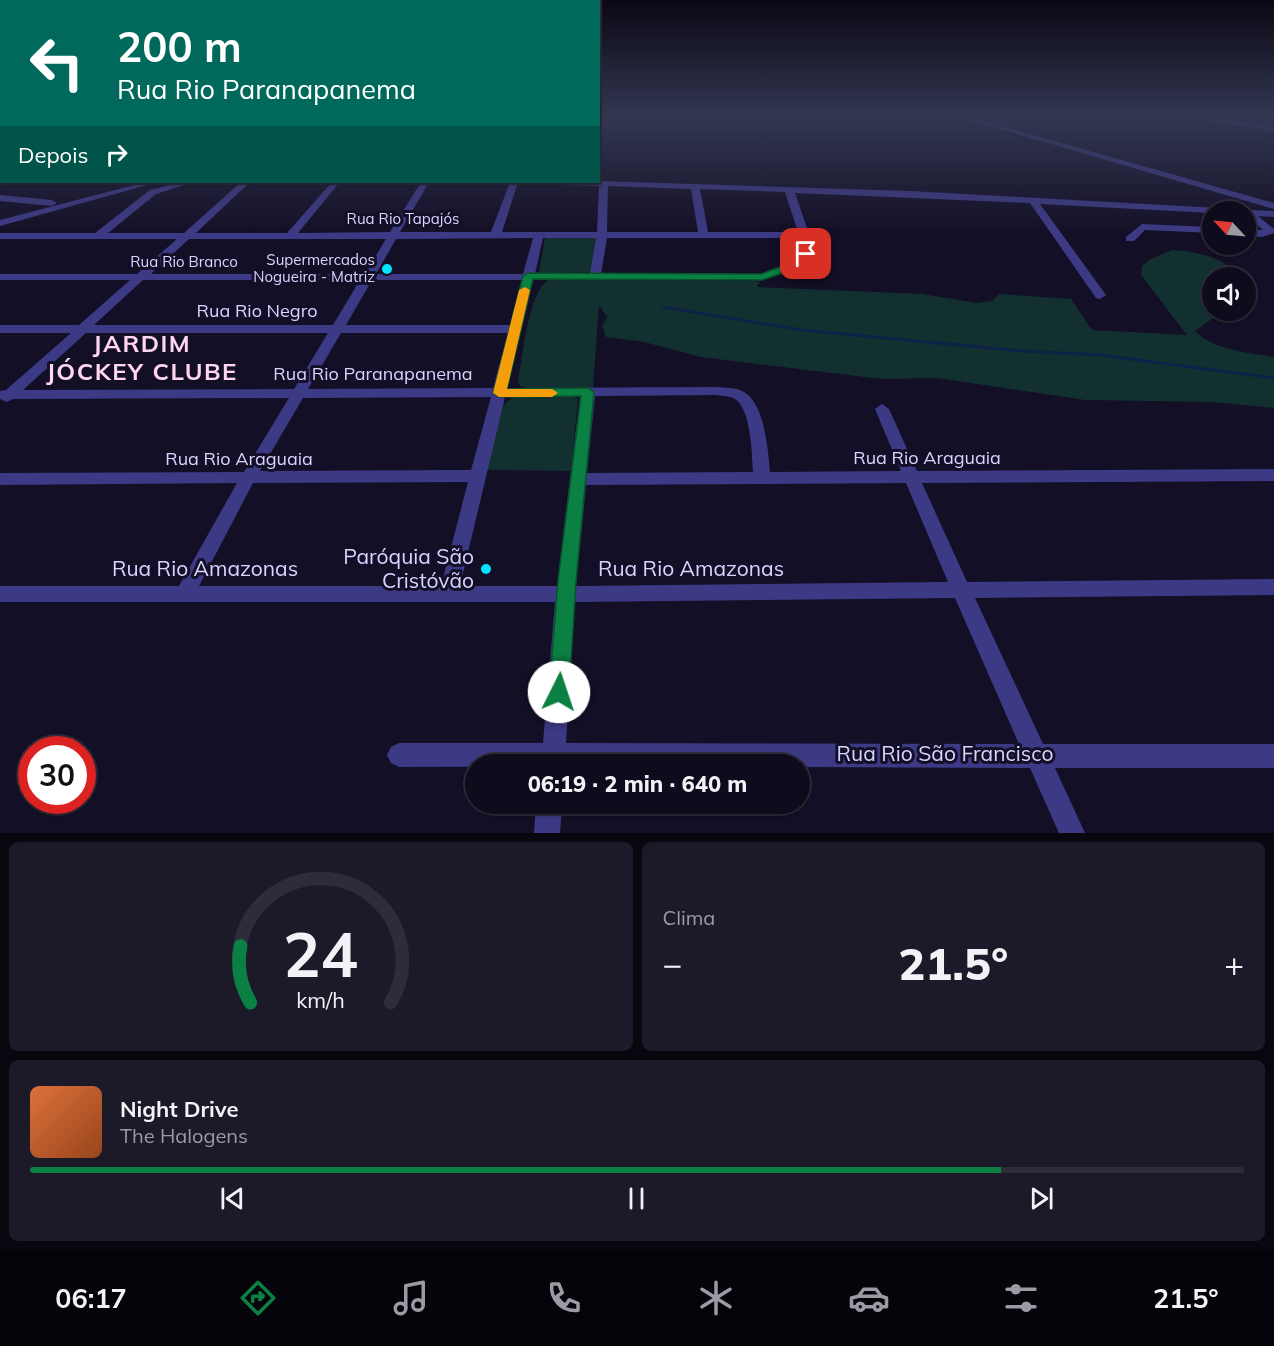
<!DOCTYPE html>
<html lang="pt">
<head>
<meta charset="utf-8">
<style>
	:root { --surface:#0e0b1c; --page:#1c1929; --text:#f1f3f6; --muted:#9b9ba3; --line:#2e2b3b; --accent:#0b8043 }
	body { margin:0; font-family:Mulish,sans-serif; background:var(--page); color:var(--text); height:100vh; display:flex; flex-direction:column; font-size:22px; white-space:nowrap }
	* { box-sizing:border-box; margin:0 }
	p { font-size:20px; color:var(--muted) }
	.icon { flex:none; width:33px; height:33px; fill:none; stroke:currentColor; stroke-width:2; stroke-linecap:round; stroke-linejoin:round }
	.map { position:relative; height:833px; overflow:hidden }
	.panel { display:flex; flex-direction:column; gap:9px; padding:9px; background:#08060f; flex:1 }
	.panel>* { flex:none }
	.hud { position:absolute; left:0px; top:0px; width:600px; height:183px; box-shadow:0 2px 4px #0004,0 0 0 2px var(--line); background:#00695c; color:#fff; overflow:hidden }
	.needle { width:39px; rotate:296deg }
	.fabs { position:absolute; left:1202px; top:201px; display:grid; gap:12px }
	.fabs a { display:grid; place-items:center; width:54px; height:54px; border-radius:50%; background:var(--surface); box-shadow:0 2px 4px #0004,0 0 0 2px var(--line); font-size:30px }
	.speed { position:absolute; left:18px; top:736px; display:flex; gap:12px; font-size:30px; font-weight:700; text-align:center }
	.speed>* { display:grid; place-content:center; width:78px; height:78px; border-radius:50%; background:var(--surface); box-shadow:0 2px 4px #0004,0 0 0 2px var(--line); line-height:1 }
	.speed .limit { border:9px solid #d22; background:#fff; color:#111 }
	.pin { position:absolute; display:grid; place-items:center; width:51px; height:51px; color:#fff; margin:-26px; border-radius:12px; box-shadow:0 3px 9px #0006 }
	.me { position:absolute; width:66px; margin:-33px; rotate:4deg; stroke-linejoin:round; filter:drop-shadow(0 0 4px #0008) }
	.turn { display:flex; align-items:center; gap:21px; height:126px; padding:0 18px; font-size:27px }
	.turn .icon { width:78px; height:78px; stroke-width:2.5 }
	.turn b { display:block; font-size:42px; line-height:51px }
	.then { display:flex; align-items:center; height:57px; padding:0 18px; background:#0003; gap:12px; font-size:22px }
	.big { font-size:45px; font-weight:800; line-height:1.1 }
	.panel .tile { flex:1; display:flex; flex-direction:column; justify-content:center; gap:9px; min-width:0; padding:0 21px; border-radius:9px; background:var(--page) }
	.panel .dial { align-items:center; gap:0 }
	.dial svg { height:156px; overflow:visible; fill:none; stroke:var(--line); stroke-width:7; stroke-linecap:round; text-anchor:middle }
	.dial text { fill:var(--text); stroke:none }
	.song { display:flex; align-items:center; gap:18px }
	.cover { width:72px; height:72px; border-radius:9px; background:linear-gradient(135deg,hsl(20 70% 55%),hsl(20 70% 35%)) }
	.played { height:6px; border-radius:3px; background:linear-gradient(90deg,var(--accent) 80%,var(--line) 80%) }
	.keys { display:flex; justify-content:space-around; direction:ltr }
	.heat { display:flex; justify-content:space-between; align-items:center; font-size:33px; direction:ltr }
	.panel .tiles { flex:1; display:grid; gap:9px; grid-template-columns:1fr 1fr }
	.tile:last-child { grid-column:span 2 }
	.trip { position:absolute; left:465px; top:754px; width:345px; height:60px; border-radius:30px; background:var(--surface); box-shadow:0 2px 4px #0004,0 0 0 2px var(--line); font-weight:800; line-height:60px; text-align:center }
	.tabs { display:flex; height:96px; justify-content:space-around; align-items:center; background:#06040b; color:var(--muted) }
	.tabs .icon { width:42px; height:42px }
	.tabs .selected { color:var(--accent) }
	.tabs b { font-size:27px; color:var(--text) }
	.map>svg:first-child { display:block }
	.green { fill:#12302f }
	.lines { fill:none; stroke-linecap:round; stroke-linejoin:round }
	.stream { stroke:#0c2248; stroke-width:3 }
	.minor { fill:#3d3a85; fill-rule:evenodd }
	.route { fill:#0b8043; stroke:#07532c; stroke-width:1.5 }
	.slow { fill:#f59e0b }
	.poi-dot { fill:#00e5ff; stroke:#130f26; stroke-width:2 }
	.labels { text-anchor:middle; stroke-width:6; stroke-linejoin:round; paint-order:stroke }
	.far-street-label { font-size:15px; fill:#d9d4ff; stroke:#130f26 }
	.far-poi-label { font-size:15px; fill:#d9d4ff; stroke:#130f26; text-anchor:end }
	.street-label { font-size:18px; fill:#d9d4ff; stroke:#130f26 }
	.near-poi-label { font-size:21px; fill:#d9d4ff; stroke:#130f26; text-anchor:end }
	.near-street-label { font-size:21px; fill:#d9d4ff; stroke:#130f26 }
	.district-label { font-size:24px; font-weight:bold; letter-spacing:1.5px; fill:#ffd6f0; stroke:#130f26 }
</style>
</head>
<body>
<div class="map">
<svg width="1274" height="833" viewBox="0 0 1274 833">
	<rect width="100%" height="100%" fill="#130f26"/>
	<g class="green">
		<path d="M550,236L597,238L591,272H539L545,238Z"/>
		<path d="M1172,250C1193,251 1227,257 1238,277L1212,278V310L1223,311L1195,331C1214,350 1249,353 1274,357V408L1212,402L1085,400L937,378L881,379L701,357L644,342L606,337L602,326L607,317L599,305L593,388L528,389L520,386L518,381C523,357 528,289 550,279L752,281L760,282L757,287L922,294L977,303L992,301L999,294L1071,299L1092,330L1187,335L1141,275L1142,266L1149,260Z"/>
		<path d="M518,396H571L578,399L571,471L485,470L503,406L509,400Z"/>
	</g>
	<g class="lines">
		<path class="stream" d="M663,307L802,330L1022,351L1100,355L1274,378"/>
		<g class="minor">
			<path d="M959,117H970L1274,203V209Z"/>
			<path d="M1197,117H1211L1274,128V132Z"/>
			<rect x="0" y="122" width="2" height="4"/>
			<rect x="0" y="134" width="2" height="4"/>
			<rect x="0" y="156" width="2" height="4"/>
			<rect x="0" y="167" width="2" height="6"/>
			<path d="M598,181L910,191L1274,211V217L1258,216L1274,229V233L1262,237L1245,236V230H1263L1245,215V212H1212V213L1040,204L1106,295L1100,299L1096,298L1030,203L795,193L815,251L792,270L766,279L533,280L507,388L716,387C725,388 736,387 744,392C765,404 768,451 770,472L901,471L875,409L882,404L889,409L917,471L1274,469V481L922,483L967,582L1274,579V595L975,598L1043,744H1274V768H1055L1085,833H1059L1030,768L800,767V765L399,767L391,763L387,755L391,747L399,743H543L555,602H0V586H179L237,483L0,485V473L244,472L289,398L13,399L7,402L0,399V391L6,390L71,333H0V325H79L130,280H0V274H137L177,239H0V233H95L150,190L182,182H194L156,194L108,233H184L241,182H250L196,233H287L332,182H340L298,233L390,232L421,182H429L400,232H491L510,182H518L502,232H597L599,186L563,185L559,182ZM608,186L691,189L698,232H607ZM700,189L785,192L798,232H708ZM533,238L523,274H376L396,239ZM543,238H596L590,274H535ZM607,238H800L804,250L784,266L761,274H601ZM189,239H386L365,274H151ZM143,280H360L333,325H94ZM372,280H522L510,325H346ZM86,333H328L294,389L23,390ZM341,333H508L493,388L308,389ZM580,396L557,586H460L505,397ZM595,396L716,395C722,396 730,396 735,399C751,409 752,454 753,472L587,473ZM491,397L471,470L260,471L303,398ZM468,482L441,586H199L253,483ZM906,483L948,582L576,586L586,485ZM955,598L1019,744L566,743L575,602Z"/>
			<path d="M146,182H158L0,226V220Z"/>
			<path d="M0,195L52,200L57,203L52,206L0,201Z"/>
			<path d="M1142,224L1212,227V233L1145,230L1134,241H1126V237Z"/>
			<path d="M536,804H562L560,833H534Z"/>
		</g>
	</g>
	<linearGradient id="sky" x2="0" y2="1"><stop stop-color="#0a0815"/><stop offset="0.5" stop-color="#333752"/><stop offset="1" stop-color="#333752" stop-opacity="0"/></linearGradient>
	<rect width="1274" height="233" fill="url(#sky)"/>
	<path class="route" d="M803,252L811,254L792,270L762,280L533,279L507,389L588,388L594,392L576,581L569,692L566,699L559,702L552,699L549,692L558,581L581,396L499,397L493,393L523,276L528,273L761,274L785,265Z"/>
	<path class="slow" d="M525,287L530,290L507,389H552L558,393L552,397H499L493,393L519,290Z"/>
	<g class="poi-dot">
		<circle cx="387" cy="269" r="6"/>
		<circle cx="486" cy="569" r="6"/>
	</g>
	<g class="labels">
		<g class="far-street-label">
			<text x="403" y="224">Rua Rio Tapajós</text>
			<text x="184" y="267">Rua Rio Branco</text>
		</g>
		<g class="far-poi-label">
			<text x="375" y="265">Supermercados<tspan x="375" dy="17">Nogueira - Matriz</tspan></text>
		</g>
		<g class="street-label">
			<text x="257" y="317">Rua Rio Negro</text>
			<text x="373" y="380">Rua Rio Paranapanema</text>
			<text x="927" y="464">Rua Rio Araguaia</text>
			<text x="239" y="465">Rua Rio Araguaia</text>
		</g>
		<g class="near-poi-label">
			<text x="474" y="564">Paróquia São<tspan x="474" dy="24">Cristóvão</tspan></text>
		</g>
		<g class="near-street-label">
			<text x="205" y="576">Rua Rio Amazonas</text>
			<text x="691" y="576">Rua Rio Amazonas</text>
			<text x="945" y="761">Rua Rio São Francisco</text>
		</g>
		<g class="district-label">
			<text x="142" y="352">JARDIM<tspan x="142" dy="28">JÓCKEY CLUBE</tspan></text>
		</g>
	</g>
</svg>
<div class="fabs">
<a><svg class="needle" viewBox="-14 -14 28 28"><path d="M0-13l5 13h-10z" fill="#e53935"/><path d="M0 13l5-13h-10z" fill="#9b9ba3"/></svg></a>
<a><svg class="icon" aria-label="sound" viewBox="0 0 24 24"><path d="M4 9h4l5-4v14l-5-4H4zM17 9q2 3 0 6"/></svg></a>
</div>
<div class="speed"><div class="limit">30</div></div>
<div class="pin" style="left:806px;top:254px;background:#d93025"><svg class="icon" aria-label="arrive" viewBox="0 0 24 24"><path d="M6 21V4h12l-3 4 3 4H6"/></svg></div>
<svg class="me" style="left:559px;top:692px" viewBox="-20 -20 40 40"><circle r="19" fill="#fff"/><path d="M0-13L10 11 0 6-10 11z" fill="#0b8043"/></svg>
<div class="trip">06:19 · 2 min · 640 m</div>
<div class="hud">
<div class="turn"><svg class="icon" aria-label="left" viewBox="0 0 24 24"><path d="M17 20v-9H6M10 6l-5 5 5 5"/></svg><div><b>200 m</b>Rua Rio Paranapanema</div></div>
<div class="then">Depois<svg class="icon" aria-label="right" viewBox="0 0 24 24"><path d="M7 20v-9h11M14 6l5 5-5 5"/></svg></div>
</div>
</div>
<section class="panel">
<div class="tiles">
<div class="tile dial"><svg viewBox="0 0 100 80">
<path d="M14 69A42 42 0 1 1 86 69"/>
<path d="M14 69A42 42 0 0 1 9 40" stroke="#0b8043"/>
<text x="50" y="56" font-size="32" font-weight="700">24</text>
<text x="50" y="72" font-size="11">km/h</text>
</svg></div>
<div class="tile"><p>Clima</p>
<div class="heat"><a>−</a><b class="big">21.5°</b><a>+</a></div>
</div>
<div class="tile">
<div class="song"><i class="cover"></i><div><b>Night Drive</b><p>The Halogens</p></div></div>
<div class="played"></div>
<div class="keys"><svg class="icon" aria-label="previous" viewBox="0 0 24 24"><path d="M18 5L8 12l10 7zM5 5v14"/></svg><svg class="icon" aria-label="pause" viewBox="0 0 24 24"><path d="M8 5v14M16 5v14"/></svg><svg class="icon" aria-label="next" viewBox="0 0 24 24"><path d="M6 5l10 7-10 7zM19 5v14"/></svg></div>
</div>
</div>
</section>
<nav class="tabs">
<b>06:17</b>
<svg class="icon selected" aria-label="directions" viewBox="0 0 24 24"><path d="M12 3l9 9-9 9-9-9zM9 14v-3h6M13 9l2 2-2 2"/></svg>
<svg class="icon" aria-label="music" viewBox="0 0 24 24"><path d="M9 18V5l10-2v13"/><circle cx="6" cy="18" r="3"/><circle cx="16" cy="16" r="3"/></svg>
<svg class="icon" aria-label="phone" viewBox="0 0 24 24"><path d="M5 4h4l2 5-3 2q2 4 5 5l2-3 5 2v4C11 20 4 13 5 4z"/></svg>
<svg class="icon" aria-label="climate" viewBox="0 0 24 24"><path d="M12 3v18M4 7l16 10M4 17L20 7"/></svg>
<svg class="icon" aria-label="car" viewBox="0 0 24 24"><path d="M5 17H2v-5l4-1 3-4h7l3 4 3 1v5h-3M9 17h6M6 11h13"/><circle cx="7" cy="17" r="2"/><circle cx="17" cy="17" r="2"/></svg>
<svg class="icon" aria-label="filters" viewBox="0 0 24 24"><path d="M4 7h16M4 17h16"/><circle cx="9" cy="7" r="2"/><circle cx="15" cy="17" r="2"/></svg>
<b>21.5°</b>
</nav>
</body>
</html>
